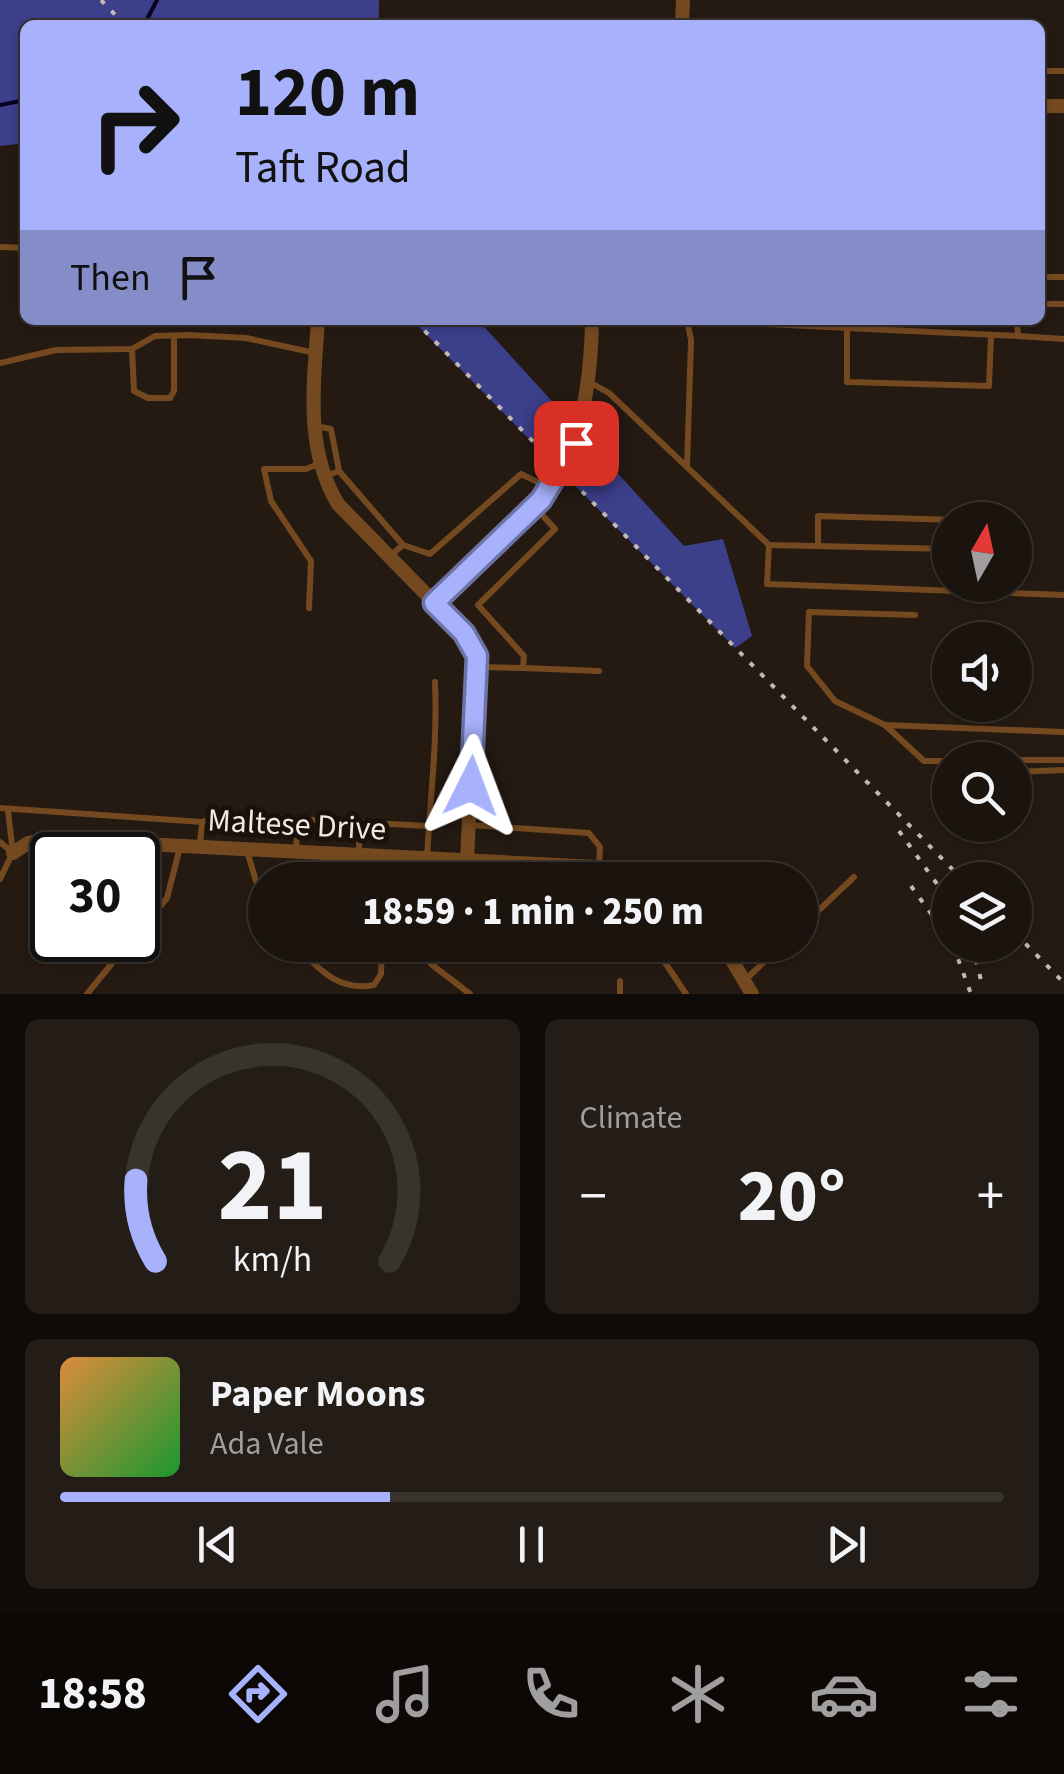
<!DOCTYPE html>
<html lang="en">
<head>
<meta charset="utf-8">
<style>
	:root { --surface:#1b140e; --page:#241d17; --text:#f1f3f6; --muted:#a09e9e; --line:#39332e; --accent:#a7b1fc }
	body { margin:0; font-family:"Source Sans 3",sans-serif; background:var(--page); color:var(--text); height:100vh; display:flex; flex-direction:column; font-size:38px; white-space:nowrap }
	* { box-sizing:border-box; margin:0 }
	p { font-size:32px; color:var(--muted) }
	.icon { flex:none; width:55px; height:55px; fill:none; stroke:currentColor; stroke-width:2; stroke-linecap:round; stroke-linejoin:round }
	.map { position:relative; height:994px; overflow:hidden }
	.details { display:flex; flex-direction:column; gap:25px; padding:25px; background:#0f0b08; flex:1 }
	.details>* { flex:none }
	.guide { position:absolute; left:20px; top:20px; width:1025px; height:305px; border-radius:15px; box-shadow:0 2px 8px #0004,0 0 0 2px var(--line); background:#a7b1fc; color:#111; overflow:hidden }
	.needle { width:65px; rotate:9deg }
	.buttons { position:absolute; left:932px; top:502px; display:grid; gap:20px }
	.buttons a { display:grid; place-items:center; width:100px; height:100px; border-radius:50%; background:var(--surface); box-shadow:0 2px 8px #0004,0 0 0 2px var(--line); font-size:50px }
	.speed { position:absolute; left:30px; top:832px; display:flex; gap:20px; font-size:50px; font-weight:700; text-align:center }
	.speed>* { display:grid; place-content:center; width:130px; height:130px; border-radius:50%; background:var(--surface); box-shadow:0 2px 8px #0004,0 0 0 2px var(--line); line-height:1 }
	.speed .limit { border:5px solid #111; border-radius:15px; background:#fff; color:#111 }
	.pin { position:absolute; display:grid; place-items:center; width:85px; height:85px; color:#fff; margin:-42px; border-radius:20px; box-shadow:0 5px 15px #0006 }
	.me { position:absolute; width:110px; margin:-55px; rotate:3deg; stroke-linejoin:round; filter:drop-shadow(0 0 8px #0008) }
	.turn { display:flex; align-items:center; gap:35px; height:210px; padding:0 50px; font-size:45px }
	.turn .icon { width:130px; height:130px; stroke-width:2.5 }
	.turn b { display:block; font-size:70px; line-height:85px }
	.then { display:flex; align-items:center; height:95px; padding:0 50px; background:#0003; gap:20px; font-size:38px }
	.big { font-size:75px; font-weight:800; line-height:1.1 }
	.details .widget { flex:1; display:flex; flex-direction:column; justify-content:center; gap:15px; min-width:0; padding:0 35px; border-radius:15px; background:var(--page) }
	.details .dial { align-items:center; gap:0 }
	.dial svg { height:260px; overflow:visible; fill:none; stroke:var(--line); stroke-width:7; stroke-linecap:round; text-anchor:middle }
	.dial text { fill:var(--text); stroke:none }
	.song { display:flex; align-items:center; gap:30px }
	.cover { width:120px; height:120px; border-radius:15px; background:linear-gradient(135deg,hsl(30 70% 55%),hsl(130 70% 35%)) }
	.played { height:10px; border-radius:5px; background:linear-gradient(90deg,var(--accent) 35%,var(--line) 35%) }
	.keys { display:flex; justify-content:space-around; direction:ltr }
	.heat { display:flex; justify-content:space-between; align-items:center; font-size:55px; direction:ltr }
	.details .tiles { flex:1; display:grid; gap:25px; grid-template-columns:1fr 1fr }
	.widget:last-child { grid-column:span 2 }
	.trip { position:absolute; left:248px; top:862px; width:570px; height:100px; border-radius:50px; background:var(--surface); box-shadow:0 2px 8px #0004,0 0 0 2px var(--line); font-weight:800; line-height:100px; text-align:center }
	.tabs { display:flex; height:160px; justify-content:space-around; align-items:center; background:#0b0806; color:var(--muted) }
	.tabs .icon { width:70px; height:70px }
	.tabs .active { color:var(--accent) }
	.tabs b { font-size:45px; color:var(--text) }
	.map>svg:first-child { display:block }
	.forest { fill:#3c3f89 }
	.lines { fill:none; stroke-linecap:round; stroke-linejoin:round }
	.stream { stroke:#040122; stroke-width:4 }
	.lane { stroke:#754920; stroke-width:6 }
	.street { stroke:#754920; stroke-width:14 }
	.rail { stroke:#c2bab5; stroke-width:4; stroke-dasharray:5 10; stroke-linecap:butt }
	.route-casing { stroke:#6d73a4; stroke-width:25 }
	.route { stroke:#a7b1fc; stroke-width:18 }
	.labels { text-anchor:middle; stroke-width:10; stroke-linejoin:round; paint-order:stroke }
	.street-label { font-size:32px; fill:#f0e9e4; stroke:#1a110a }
</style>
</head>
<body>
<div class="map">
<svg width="1064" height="994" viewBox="0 0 1064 994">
	<rect width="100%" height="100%" fill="#241a12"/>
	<g class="forest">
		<path d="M0,0H379V25H25V143L0,146Z"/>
		<path d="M412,320H478L684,546L723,539L752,636L735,648Z"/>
	</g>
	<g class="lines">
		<g class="stream">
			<path d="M144,25L157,0"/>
			<path d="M0,105L25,100"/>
		</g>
		<g class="lane">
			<path d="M1040,71H1064"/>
			<path d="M0,247L25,248"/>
			<path d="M1040,277H1064"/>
			<path d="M1040,304H1064"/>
			<path d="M652,320L725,321"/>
			<path d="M725,322L847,328V320"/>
			<path d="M991,335L989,386L847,382V328L1018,336L1017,320"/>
			<path d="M1018,336L1064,339"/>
			<path d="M132,349L134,391L148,398H170L174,391V336"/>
			<path d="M0,363L56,350L132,349L155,336L189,335L246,338L315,353"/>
			<path d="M591,383L609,393L769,545L767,584L1064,595"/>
			<path d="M315,426L331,429L339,471"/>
			<path d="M687,467L691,340L687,320"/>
			<path d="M324,477L339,471L403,545"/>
			<path d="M769,545L950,549"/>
			<path d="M818,546V516L957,520"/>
			<path d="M390,556L403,545L430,554L521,474L548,487"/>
			<path d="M309,608L311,561L271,501L264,469H306L318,464"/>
			<path d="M479,667L523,668L524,656L478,605L555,529L535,507"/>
			<path d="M523,668L599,671"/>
			<path d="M885,725L835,701L807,666L809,612L915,615"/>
			<path d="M1015,760H1064"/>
			<path d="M950,761H924L885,725L1064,732"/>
			<path d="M1015,772L1064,770"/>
			<path d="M0,808L202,822L200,844"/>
			<path d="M202,822L221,815L427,826"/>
			<path d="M470,825L589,833L600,847L599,867"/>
			<path d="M0,842L13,853L8,811"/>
			<path d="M247,851L265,911"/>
			<path d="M296,851L298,819"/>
			<path d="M359,853L360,822"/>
			<path d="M0,879L12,854"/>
			<path d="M384,880V857"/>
			<path d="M426,880C428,814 438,749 435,682"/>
			<path d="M800,928L854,877"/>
			<path d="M138,933L167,898L180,847"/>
			<path d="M295,945C319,969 338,992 374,985L381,974L382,945"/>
			<path d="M425,945L431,964L470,994"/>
			<path d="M643,945L666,964L686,994"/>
			<path d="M746,979L782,945"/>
			<path d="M87,994L131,940"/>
			<path d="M620,994V981"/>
		</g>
		<g class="street">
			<path d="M682,25L683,0"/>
			<path d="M1040,106H1064"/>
			<path d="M318,320C314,382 304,448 338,504L464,633L477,656L467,860"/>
			<path d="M435,603C541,501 589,478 592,320"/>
			<path d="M13,853L28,843L47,839L597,867L639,880"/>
			<path d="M723,945L752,994"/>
		</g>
		<g class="rail">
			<path d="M101,0L125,25"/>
			<path d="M414,320L963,880"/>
			<path d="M899,831L950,902"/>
			<path d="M911,886L950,940"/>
			<path d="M1015,933L1064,983"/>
			<path d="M953,945L971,994"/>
			<path d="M972,945L982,984"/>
		</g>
	</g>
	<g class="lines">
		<g class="route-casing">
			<path id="route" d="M471,786L477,656L464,633L434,603L541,500L576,443"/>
		</g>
		<use href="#route" class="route"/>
	</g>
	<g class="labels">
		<g class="street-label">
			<text transform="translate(297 824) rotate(3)" y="11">Maltese Drive</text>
		</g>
	</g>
</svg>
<div class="buttons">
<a><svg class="needle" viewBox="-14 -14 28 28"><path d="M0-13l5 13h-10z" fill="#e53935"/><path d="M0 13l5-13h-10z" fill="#a09e9e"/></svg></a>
<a><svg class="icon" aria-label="sound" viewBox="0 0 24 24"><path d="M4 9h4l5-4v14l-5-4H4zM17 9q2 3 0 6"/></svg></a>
<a><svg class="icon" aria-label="search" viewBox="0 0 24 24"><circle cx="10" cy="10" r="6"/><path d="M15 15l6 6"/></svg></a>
<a><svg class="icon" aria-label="layers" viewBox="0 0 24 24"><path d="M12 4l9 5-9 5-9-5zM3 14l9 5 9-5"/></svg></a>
</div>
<div class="speed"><div class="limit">30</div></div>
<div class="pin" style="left:576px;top:443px;background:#d93025"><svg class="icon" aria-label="arrive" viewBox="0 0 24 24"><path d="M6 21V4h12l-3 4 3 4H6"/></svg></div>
<svg class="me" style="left:471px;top:786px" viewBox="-20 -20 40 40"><path d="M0-17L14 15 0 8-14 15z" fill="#a7b1fc" stroke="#fff" stroke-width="4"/></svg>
<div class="trip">18:59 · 1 min · 250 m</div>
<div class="guide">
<div class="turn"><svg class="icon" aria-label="right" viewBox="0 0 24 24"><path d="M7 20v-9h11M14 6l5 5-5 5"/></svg><div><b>120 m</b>Taft Road</div></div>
<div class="then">Then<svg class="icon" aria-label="arrive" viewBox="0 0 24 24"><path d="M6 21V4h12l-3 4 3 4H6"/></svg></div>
</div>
</div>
<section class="details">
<div class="tiles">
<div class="widget dial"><svg viewBox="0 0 100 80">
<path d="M14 69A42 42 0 1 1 86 69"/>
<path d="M14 69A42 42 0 0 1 8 44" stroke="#a7b1fc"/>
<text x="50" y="56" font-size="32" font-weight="700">21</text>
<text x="50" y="72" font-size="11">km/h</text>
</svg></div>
<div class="widget"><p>Climate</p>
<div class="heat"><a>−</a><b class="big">20°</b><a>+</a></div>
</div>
<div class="widget">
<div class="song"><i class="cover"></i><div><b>Paper Moons</b><p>Ada Vale</p></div></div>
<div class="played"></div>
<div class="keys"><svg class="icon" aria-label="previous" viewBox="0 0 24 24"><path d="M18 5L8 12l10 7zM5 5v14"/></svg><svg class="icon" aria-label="pause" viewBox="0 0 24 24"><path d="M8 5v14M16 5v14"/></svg><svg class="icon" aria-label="next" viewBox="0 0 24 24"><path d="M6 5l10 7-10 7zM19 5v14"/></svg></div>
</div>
</div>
</section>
<nav class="tabs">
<b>18:58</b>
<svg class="icon active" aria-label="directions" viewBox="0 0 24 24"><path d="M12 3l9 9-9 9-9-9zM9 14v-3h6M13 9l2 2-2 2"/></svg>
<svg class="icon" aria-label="music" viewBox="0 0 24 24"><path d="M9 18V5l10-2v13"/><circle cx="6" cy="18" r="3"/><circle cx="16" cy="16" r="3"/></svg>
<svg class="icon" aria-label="phone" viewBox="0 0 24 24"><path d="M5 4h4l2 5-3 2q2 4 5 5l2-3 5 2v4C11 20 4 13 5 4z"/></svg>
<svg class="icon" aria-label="climate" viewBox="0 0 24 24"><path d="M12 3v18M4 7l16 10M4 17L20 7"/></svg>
<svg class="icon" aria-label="car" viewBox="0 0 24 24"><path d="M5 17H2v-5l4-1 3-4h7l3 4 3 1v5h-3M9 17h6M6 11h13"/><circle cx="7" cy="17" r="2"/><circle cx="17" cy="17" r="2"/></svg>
<svg class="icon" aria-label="filters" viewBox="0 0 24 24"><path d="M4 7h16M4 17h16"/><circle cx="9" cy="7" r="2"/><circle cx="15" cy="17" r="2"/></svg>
</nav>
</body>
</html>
